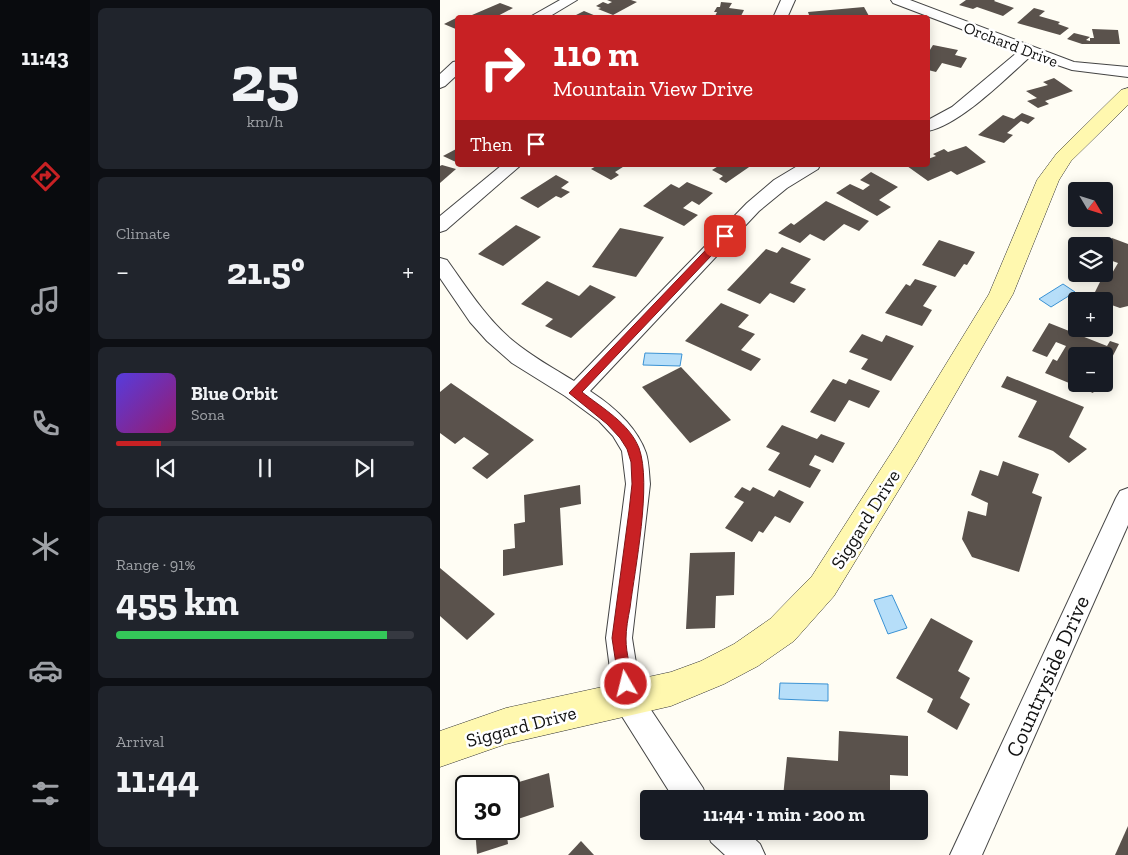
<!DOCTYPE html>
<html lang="en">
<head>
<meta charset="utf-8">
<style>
	:root { --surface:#171b24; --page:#20242c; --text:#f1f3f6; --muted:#9ea1a6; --line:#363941; --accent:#c82124 }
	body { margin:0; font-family:"Zilla Slab",serif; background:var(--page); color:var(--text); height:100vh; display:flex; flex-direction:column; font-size:19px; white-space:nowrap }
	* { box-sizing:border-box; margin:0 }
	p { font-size:16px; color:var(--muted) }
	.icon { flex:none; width:28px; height:28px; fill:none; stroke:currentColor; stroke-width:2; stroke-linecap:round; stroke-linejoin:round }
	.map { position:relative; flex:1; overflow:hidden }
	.panel { display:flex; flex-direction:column; gap:8px; padding:8px; background:#0d0f14; width:350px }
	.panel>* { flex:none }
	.guide { position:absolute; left:15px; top:15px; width:475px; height:152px; border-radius:5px; box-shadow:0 2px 12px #0003; background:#c82124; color:#fff; overflow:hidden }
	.needle { width:32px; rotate:128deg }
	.tools { position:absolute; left:628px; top:182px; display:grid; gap:10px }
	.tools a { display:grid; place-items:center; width:45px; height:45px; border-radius:5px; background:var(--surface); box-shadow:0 2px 12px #0003; font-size:25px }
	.speed { position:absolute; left:15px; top:775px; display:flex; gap:10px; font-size:25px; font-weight:700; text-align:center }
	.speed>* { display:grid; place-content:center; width:65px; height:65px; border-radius:50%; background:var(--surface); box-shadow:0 2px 12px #0003; line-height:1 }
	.speed .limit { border:2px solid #111; border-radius:8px; background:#fff; color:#111 }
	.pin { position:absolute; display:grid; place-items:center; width:42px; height:42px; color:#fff; margin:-21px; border-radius:10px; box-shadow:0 2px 8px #0006 }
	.me { position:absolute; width:55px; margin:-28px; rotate:352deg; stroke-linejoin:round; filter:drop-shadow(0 0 4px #0008) }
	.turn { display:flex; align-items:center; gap:18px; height:105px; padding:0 15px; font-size:22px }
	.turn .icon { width:65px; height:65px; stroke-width:2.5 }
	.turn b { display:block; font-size:35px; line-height:42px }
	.then { display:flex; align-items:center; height:48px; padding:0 15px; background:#0003; gap:10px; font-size:19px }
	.big { font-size:38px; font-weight:800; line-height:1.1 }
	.panel .card { flex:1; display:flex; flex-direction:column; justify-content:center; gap:8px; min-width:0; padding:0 18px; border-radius:8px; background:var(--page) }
	.panel .dial { align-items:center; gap:0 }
	.dial b { font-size:65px; line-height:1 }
	.song { display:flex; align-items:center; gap:15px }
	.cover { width:60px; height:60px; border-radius:8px; background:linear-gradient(135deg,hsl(250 70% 55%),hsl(320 70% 35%)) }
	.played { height:5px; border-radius:2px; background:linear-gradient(90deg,var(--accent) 15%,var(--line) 15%) }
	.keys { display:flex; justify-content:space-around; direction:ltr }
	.heat { display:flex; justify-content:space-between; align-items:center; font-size:28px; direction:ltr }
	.charge { height:8px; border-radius:4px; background:linear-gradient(90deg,#34c759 91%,var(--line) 0) }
	.trip { position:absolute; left:200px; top:790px; width:288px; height:50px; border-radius:5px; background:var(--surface); box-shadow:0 2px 12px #0003; font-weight:800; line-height:50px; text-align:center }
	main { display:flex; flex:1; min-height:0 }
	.tabs { display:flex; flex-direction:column; width:90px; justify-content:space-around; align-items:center; background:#090b0e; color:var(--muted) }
	.tabs .icon { width:35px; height:35px }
	.tabs .selected { color:var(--accent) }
	.tabs b { font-size:22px; color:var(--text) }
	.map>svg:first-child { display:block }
	.water { fill:#b6def9; stroke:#3a92d4 }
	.building { fill:#5a524c }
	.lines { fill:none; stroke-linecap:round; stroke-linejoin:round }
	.street-casing { stroke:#444; stroke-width:2 }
	.secondary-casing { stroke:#333; stroke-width:1 }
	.street { fill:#fff; fill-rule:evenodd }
	.secondary { fill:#fff8af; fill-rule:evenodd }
	.route { fill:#c82124; stroke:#821517 }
	.labels { text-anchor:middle; stroke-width:5; stroke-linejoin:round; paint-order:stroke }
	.far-street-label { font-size:16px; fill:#111; stroke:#fff }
	.street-label { font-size:19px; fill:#111; stroke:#fff }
	.near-street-label { font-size:22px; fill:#111; stroke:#fff }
</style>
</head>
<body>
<main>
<nav class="tabs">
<b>11:43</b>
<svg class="icon selected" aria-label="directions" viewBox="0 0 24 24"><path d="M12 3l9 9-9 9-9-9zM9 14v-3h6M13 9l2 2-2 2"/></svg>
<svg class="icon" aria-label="music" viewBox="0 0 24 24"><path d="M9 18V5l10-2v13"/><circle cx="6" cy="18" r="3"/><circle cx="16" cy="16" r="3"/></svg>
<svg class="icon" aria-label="phone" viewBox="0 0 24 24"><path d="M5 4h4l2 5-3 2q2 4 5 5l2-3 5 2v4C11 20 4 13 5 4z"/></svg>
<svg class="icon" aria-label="climate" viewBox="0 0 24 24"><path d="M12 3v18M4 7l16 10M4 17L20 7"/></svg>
<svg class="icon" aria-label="car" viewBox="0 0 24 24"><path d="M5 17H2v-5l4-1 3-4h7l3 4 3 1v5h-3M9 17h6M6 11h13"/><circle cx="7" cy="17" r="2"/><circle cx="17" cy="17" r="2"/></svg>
<svg class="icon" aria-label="filters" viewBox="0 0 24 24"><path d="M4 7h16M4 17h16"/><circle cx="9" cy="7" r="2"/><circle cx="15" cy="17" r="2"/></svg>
</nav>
<section class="panel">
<div class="card dial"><b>25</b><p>km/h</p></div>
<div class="card"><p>Climate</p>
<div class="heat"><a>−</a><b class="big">21.5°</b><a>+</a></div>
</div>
<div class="card">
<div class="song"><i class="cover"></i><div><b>Blue Orbit</b><p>Sona</p></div></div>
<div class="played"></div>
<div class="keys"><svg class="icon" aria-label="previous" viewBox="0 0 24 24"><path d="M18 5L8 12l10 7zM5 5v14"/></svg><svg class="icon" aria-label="pause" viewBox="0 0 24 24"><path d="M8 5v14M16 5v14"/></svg><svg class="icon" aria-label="next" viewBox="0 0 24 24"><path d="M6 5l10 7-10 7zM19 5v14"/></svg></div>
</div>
<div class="card"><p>Range · 91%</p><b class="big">455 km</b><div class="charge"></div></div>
<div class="card"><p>Arrival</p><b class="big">11:44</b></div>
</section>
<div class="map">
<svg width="688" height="855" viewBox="0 0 688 855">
	<rect width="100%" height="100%" fill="#fffdf4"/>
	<g class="water">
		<path d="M623,284L635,292L611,307L599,299Z"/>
		<path d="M205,353L242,354L240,366L203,365Z"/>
		<path d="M452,595L467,628L448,634L434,600Z"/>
		<path d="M340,683L388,684V701L339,699Z"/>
	</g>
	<g class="building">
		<path d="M167,0H191L197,2L173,15L158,9L161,8L156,6L163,2L168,4L172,2Z"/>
		<path d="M526,0H555L554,1L574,8L563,16L537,7L533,9L519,5Z"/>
		<path d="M281,2L292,3L289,8L304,10L300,18H274L277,12H274L277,7H280Z"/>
		<path d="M60,3L73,8L54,18H25Z"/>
		<path d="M424,7L429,16L370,18L368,12Z"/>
		<path d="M594,8L605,11L599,16L620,22L618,24L629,28L620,35L577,23Z"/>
		<path d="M144,11L156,16L124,18L128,15L132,17Z"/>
		<path d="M18,17V30L4,24Z"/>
		<path d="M652,29L678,30L680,44H642L627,39L634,33L650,37L646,40L650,41V38H654Z"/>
		<path d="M493,45L518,50L515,55L527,58L521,68L502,63L496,72L488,70V53Z"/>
		<path d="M614,78L633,91L605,101L609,104L598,108L587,101L597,98L586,91L608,85L603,82Z"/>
		<path d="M582,113L595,118L588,124L581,121L567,133L573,135L564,143L538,135L563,115L574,119Z"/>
		<path d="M526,146L546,162L517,175L511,171L488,181L467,166L488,165V159L496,156L493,154L504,149L508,152Z"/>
		<path d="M18,148V163L3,156Z"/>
		<path d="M2,165L16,169L0,183V166Z"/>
		<path d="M158,165H186L175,172L179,175L171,180L151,169Z"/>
		<path d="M280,165H312L286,183L279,179L283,176L272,170Z"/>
		<path d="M431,172L458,187L439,200L451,207L437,216L396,193L410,184L423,190L430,185L420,180Z"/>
		<path d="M116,175L129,182L121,188L130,192L121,198L116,196L98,208L80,198Z"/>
		<path d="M247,182L273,193L259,205L252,201L243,208L258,215L244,226L203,206L231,184L239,188Z"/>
		<path d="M386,201L429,221L419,231L404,224L384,241L370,234L360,243L338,233L351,223L354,225Z"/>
		<path d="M76,225L101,237L63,266L38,254Z"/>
		<path d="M180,228L224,237L196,277L152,267Z"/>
		<path d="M672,238L688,244V306L680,308L652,298L661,280L667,282L678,263L664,258V252Z"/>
		<path d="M499,240L535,252L527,265L524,264L515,277L482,265Z"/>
		<path d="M342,247L371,259L350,283L366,289L354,303L330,293L320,304L287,290L326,249L337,253Z"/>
		<path d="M475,279L497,286L483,306L492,310L482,326L445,313L466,284L470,286Z"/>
		<path d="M107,281L139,296L150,285L176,297L131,338L105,326L113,319L81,304Z"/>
		<path d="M281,303L309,315L298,327L315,334L301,350L321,359L311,371L245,341Z"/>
		<path d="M609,323L667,346L670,341L679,344L664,373V356H636V384H658L653,393L605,373L613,359L617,361L626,346L616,342L607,357L592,351Z"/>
		<path d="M422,334L442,342L446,335L474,346L451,381L421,369L428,359L409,352Z"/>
		<path d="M241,367L291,420L250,443L202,387Z"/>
		<path d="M567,376L644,407L629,437L647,449L629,463L613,451L578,437L597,401L561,387Z"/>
		<path d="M393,379L406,384L409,379L440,391L429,408L409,400L395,422L370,412Z"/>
		<path d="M11,383L94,440L47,479L32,468L49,454L24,437L15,444L0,433V392Z"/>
		<path d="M342,425L377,439L381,434L405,443L393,463L375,455L369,465L381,470L370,488L328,470L340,453L326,447Z"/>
		<path d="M563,461L599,474L592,493L602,497L579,572L532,557L522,539L528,511L546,516L548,503L531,495L540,470L558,476Z"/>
		<path d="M140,485L141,504L120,508L123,565L63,576V550L75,548L74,524L85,522L84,495Z"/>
		<path d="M302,487L310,491L313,487L334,497L339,490L364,502L350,523L335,516L323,533L319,531L312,542L285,528L304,502L294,497Z"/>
		<path d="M295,552L294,595L276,596L275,628L246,629L250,553Z"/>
		<path d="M0,568L55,614L27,640L0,616Z"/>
		<path d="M491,618L533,641L518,671L530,678L520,698L530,704L517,730L487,712L493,699L456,678Z"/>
		<path d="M399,731L468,736V776L450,775V799L343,797L347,757L398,761Z"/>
		<path d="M109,773L114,807L69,822V785Z"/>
		<path d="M688,826V855H675Z"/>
		<path d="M35,829H66L68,844L37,854Z"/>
		<path d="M141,841L154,855H128Z"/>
	</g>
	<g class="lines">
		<g class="street-casing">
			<g id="street">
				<path d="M120,0H137L107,18H88Z"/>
				<path d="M341,0H355L347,18H333Z"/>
				<path d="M451,0H470L634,62L688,67V77L632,70L591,56C566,78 520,125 488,131V120L512,107L579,51L453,3Z"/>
				<path d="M18,61V74L5,86L0,88V74L13,62Z"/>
				<path d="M62,165H81L6,230L0,232V216Z"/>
				<path d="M359,165H380L378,169L347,188L319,211L150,391C173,406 197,427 206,453C209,463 209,474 210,484L192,638L201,695L263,788L267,799H234L178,710L174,700L166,638L186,484L182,451L173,436L159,421L125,396L72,363L47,341L30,322L0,278V258L7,260C27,288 46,318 72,340C91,356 113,368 134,381L307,203L334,180Z"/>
				<path d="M688,488V525L542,855H510L676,498L680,491Z"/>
				<path d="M267,831H306L320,844L325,855H285L271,842Z"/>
			</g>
		</g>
		<g class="secondary-casing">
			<path id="secondary" d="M688,88V105L631,161L619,180L573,294L477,460L394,596L354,641L318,666L284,684L231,706L66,744L0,767V731L66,708L231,672L261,661L294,644L330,619L372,576L457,444L549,294L597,180L617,153L681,90Z"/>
		</g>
		<use href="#street" class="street"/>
		<use href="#secondary" class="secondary"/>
	</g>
	<path class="route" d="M282,233H285L290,236L142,392C162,408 189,423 199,448C212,484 195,568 190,608C188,618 186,629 186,639C186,654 191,669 193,684L191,689L186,691L181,689L179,684L172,638L189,511L192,484L191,462L187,449L180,438L167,424L129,393Z"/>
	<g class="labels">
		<g class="far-street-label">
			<text transform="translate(571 44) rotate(21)" y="6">Orchard Drive</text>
		</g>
		<g class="street-label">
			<text transform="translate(425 519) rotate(-58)" y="7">Siggard Drive</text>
			<text transform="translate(81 726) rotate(-15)" y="7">Siggard Drive</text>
		</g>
		<g class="near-street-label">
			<text transform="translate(607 676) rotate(-66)" y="8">Countryside Drive</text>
		</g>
	</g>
</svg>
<div class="tools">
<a><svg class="needle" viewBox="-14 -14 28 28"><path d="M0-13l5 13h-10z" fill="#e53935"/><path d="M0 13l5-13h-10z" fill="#9ea1a6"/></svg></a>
<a><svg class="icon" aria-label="layers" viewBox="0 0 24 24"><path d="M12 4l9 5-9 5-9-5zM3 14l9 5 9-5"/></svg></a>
<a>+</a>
<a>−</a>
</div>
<div class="speed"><div class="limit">30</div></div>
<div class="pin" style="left:285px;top:236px;background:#d93025"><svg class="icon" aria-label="arrive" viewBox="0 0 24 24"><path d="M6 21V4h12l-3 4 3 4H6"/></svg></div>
<svg class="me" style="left:186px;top:684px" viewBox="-20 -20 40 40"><circle r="17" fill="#c82124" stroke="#fff" stroke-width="3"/><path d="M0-11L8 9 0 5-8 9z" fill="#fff"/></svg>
<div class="trip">11:44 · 1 min · 200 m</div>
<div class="guide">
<div class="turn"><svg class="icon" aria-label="right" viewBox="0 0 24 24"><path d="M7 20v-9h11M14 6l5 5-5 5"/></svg><div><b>110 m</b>Mountain View Drive</div></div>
<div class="then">Then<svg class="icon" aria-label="arrive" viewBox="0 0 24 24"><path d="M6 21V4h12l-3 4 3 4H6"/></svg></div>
</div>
</div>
</main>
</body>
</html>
